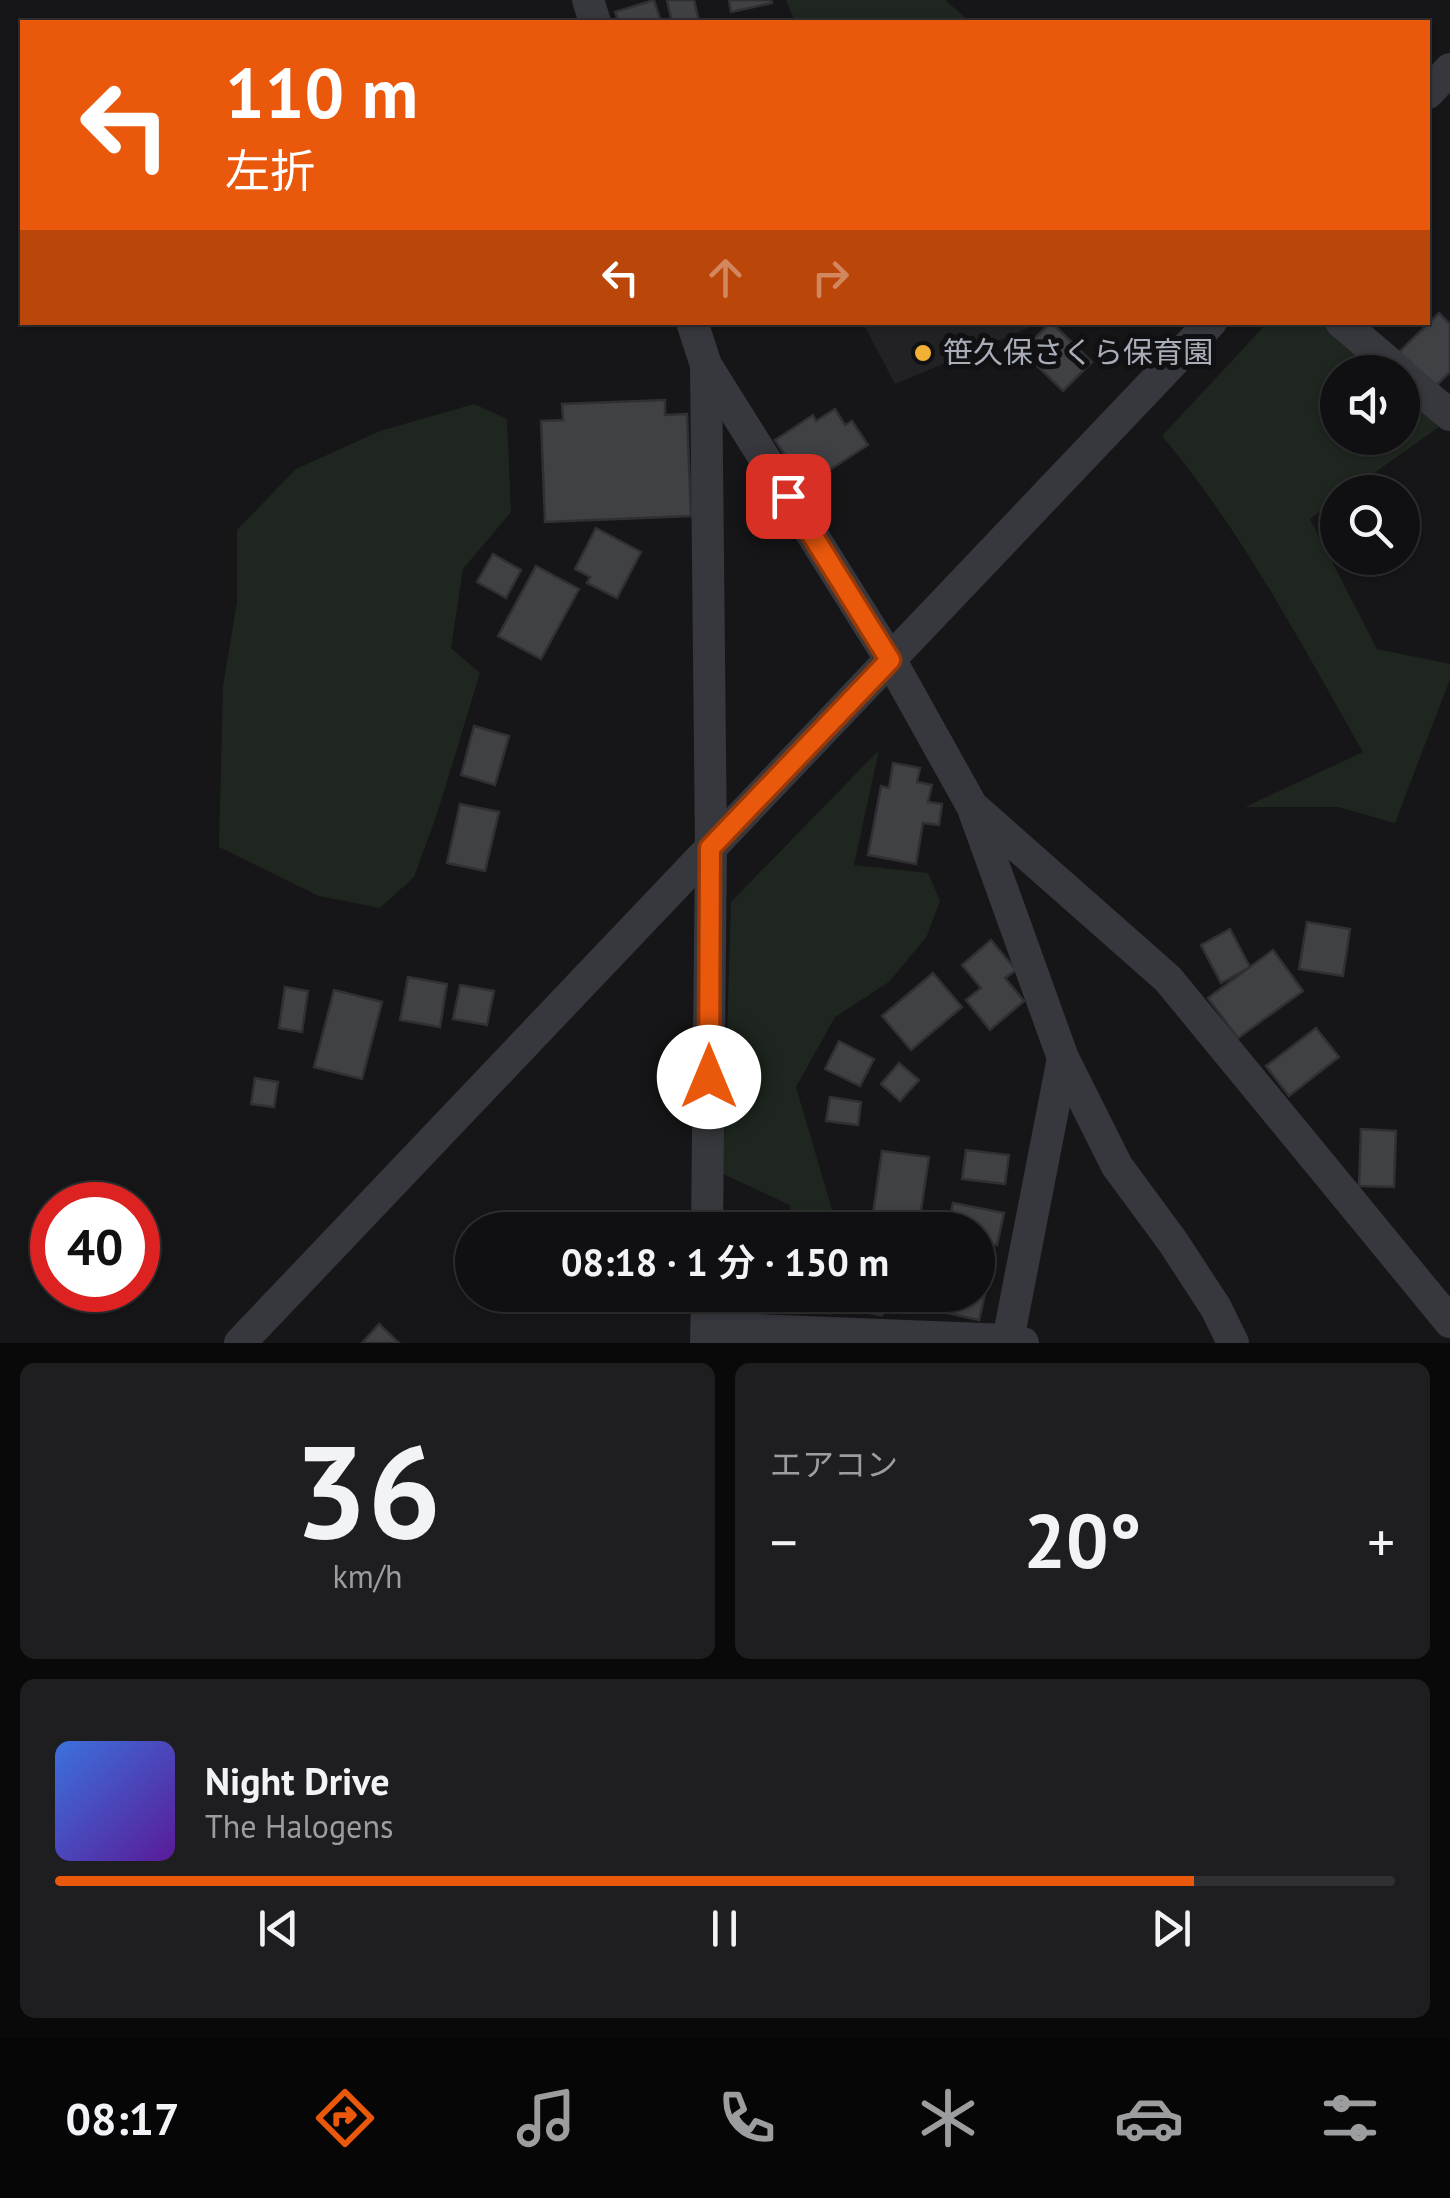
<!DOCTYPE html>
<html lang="ja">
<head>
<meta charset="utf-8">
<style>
	:root { --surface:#101012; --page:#1e1e20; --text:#f1f3f6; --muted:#9c9d9f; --line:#303032; --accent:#ea580c }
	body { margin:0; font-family:"PT Sans","Noto Sans JP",sans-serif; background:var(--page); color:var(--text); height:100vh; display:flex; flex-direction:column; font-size:38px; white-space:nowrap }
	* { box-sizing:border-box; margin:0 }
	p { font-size:32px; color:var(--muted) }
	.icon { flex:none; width:55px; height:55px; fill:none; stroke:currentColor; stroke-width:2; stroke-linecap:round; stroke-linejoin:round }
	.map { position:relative; height:1343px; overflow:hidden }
	.drawer { display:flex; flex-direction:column; gap:20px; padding:20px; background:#09090a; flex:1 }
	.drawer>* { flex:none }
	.top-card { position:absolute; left:20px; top:20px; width:1410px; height:305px; border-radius:0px; box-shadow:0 2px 8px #0004,0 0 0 2px var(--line); background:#ea580c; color:#fff; overflow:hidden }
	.controls { position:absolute; left:1320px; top:355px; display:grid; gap:20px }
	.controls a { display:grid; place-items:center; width:100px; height:100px; border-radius:50%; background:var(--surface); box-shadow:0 2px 8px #0004,0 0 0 2px var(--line); font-size:50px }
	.speed { position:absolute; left:30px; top:1182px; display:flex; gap:20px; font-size:50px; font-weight:700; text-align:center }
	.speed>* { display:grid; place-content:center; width:130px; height:130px; border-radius:50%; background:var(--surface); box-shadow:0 2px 8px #0004,0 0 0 2px var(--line); line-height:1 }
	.speed .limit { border:15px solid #d22; background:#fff; color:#111 }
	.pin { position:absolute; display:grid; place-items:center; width:85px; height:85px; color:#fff; margin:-42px; border-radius:20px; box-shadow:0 5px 15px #0006 }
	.me { position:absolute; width:110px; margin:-55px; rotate:0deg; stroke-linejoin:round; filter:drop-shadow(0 0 8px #0008) }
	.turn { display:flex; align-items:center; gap:35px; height:210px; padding:0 40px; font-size:45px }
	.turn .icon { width:130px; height:130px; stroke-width:2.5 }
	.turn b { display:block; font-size:70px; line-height:85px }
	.lanes { display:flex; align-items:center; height:95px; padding:0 40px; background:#0003; justify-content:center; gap:50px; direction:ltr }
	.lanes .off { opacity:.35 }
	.big { font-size:75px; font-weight:600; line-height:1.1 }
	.drawer .card { flex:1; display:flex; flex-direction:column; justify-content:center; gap:15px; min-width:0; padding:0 35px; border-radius:15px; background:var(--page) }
	.drawer .dial { align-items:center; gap:0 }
	.dial b { font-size:130px; line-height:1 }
	.song { display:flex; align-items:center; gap:30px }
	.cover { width:120px; height:120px; border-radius:15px; background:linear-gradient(135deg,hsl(220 70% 55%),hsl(270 70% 35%)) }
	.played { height:10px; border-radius:5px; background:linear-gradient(90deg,var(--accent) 85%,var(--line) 85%) }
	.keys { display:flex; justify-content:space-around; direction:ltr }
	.heat { display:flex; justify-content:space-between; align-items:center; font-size:55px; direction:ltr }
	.drawer .tiles { flex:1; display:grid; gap:20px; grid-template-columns:1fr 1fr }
	.card:last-child { grid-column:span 2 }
	.trip { position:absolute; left:455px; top:1212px; width:540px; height:100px; border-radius:50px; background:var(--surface); box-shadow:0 2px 8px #0004,0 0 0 2px var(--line); font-weight:600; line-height:100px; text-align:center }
	.dock { display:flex; height:160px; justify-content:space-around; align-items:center; background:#060607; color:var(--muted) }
	.dock .icon { width:70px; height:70px }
	.dock .current { color:var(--accent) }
	.dock b { font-size:45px; color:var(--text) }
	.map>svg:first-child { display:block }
	.built { fill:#222225 }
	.green { fill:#1e261f }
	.building { fill:#404145; stroke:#303034; stroke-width:2.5 }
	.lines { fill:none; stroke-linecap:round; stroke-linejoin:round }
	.minor { stroke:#37383d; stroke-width:32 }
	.route-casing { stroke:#983908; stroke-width:25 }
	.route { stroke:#ea580c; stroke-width:18 }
	.poi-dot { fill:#f2b134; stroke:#111113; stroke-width:4 }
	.labels { text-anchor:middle; stroke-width:10; stroke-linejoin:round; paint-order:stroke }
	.poi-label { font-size:30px; fill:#a8adb8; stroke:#111113; text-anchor:start }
</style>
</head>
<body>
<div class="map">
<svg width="1450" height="1343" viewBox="0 0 1450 1343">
	<rect width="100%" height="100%" fill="#161618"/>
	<path class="built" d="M863,323H1040L895,384Z"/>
	<g class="green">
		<path d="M786,0H945L970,22H795Z"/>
		<path d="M1267,323H1330L1390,372H1338V438H1402L1403,383L1446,422L1347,492H1338L1337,499L1310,519L1377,649L1450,664V679L1395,823L1338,807H1245L1363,752C1301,644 1243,532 1162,436Z"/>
		<path d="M474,404L507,419L511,512L463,569L451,648L480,673L438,811L414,877L380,908L319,896L219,847L223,686L237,602V530L296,469L380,431Z"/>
		<path d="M879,750L854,865L928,873L940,901L927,936L889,982L835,1017L796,1087L838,1230H791L790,1205L723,1174L731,902Z"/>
		<path d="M791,1295H834L832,1315L792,1310Z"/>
	</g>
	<g class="building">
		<path d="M654,0L661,22H619L615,12Z"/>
		<path d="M667,0H694L699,21L672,22Z"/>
		<path d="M729,0H771L772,3L731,12Z"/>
		<path d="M1439,313L1450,324V372L1433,389L1398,353Z"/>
		<path d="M1051,322L1092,362L1063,391L1022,351Z"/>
		<path d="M665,400V415L687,414L691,516L545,522L541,421L563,420L562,404Z"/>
		<path d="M835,409L845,425L852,421L868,445L828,471L820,460L798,475L775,440L813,415L816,421Z"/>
		<path d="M596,528L641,552L617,598L587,583L590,577L575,569Z"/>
		<path d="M493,554L521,570L506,598L477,582Z"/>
		<path d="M536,566L579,589L541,659L498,636Z"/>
		<path d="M474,726L509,736L495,785L461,775Z"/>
		<path d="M893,763L920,768L917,782L932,785L928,802L942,804L939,825L923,823L916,864L868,855L881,786L889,788Z"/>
		<path d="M460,804L499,812L485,871L447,863Z"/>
		<path d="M1307,922L1350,929L1343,976L1299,969Z"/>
		<path d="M1230,929L1250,967L1221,983L1201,945Z"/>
		<path d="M991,940L1016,970L1005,978L1024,1001L990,1030L966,1000L981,988L962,965Z"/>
		<path d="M1273,950L1303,991L1238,1038L1208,998Z"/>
		<path d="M933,973L962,1007L911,1050L882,1016Z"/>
		<path d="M408,977L447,984L440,1027L400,1020Z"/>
		<path d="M460,985L494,991L487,1025L453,1019Z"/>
		<path d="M285,987L308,991L302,1032L279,1028Z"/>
		<path d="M334,990L382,1002L362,1079L314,1067Z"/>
		<path d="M1316,1028L1339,1057L1289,1096L1266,1066Z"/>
		<path d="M839,1041L874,1059L860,1086L825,1069Z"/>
		<path d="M899,1063L919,1080L900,1101L881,1084Z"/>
		<path d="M255,1078L278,1082L274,1107L251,1104Z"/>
		<path d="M830,1097L861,1102L858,1125L826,1121Z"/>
		<path d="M1361,1129L1396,1131L1394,1187L1359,1186Z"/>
		<path d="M966,1150L1009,1155L1005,1184L962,1179Z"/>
		<path d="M882,1151L929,1157L918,1230H892L893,1224L872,1221Z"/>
		<path d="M953,1203L1004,1213L997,1245L978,1241V1230H947Z"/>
		<path d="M978,1257L993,1260L979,1320L920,1307L923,1295H978Z"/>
		<path d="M847,1295H885L882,1315L845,1309Z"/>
		<path d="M379,1324L399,1343H362Z"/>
	</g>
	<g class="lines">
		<g class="minor">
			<path d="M588,0L595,22"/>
			<path d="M1428,93L1450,69"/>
			<path d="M692,322L706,365L711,848L707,1230"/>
			<path d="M1341,322L1400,372"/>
			<path d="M706,365L890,659L972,806L1168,979L1450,1322"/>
			<path d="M1402,375L1450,415"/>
			<path d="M974,811L1063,1058L1117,1166L1173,1242L1216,1308L1233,1343"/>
			<path d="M707,1328L1008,1340"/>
			<path d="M240,1343L1211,322"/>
			<path d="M706,1343L707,1295"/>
			<path d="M1023,1343L1008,1340L1063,1058"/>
		</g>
	</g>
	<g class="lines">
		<g class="route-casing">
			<path id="route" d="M709,1077L710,848L890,660L788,496"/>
		</g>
		<use href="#route" class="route"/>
	</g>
	<circle class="poi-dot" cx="923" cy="353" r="10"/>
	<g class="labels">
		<g class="poi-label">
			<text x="943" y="363">笹久保さくら保育園</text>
		</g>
	</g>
</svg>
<div class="controls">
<a><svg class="icon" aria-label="sound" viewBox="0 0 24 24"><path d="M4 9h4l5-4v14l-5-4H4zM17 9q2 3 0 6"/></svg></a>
<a><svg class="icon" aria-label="search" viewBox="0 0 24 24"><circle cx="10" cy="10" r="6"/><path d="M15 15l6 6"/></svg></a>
</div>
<div class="speed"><div class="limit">40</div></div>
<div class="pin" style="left:788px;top:496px;background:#d93025"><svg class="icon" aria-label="arrive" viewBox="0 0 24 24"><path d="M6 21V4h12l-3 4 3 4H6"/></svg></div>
<svg class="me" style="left:709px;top:1077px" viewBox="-20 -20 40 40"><circle r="19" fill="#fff"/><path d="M0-13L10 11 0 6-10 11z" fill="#ea580c"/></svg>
<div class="trip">08:18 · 1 分 · 150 m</div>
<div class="top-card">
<div class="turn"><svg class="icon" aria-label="left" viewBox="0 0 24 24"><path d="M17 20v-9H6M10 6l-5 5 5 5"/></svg><div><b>110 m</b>左折</div></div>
<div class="lanes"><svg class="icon" aria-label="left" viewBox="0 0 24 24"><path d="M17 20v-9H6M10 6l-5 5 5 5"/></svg><svg class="icon off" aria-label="ahead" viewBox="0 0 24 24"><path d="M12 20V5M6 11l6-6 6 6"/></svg><svg class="icon off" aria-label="right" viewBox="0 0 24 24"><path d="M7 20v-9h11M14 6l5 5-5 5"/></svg></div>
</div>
</div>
<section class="drawer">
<div class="tiles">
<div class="card dial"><b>36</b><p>km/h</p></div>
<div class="card"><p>エアコン</p>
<div class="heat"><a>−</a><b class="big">20°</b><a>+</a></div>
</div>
<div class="card">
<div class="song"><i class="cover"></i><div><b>Night Drive</b><p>The Halogens</p></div></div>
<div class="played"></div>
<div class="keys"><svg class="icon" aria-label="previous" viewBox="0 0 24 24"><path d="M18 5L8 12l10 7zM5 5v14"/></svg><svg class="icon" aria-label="pause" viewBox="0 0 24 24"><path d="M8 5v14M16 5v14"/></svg><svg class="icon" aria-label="next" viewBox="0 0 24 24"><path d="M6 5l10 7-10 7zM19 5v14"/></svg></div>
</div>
</div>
</section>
<nav class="dock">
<b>08:17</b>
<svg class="icon current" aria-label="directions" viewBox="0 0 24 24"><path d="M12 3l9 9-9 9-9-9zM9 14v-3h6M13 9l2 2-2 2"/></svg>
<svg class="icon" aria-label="music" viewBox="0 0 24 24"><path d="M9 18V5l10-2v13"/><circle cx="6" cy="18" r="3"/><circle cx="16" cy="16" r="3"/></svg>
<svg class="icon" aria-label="phone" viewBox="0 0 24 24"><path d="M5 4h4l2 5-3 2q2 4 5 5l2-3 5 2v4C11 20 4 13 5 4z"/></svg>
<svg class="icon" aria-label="climate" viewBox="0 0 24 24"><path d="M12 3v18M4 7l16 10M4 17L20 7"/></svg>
<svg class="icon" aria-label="car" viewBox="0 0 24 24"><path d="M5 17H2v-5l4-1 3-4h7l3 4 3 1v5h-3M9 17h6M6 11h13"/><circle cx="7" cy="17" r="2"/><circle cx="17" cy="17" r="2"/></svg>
<svg class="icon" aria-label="filters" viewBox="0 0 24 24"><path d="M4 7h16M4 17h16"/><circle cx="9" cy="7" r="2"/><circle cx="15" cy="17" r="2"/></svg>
</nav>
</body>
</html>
